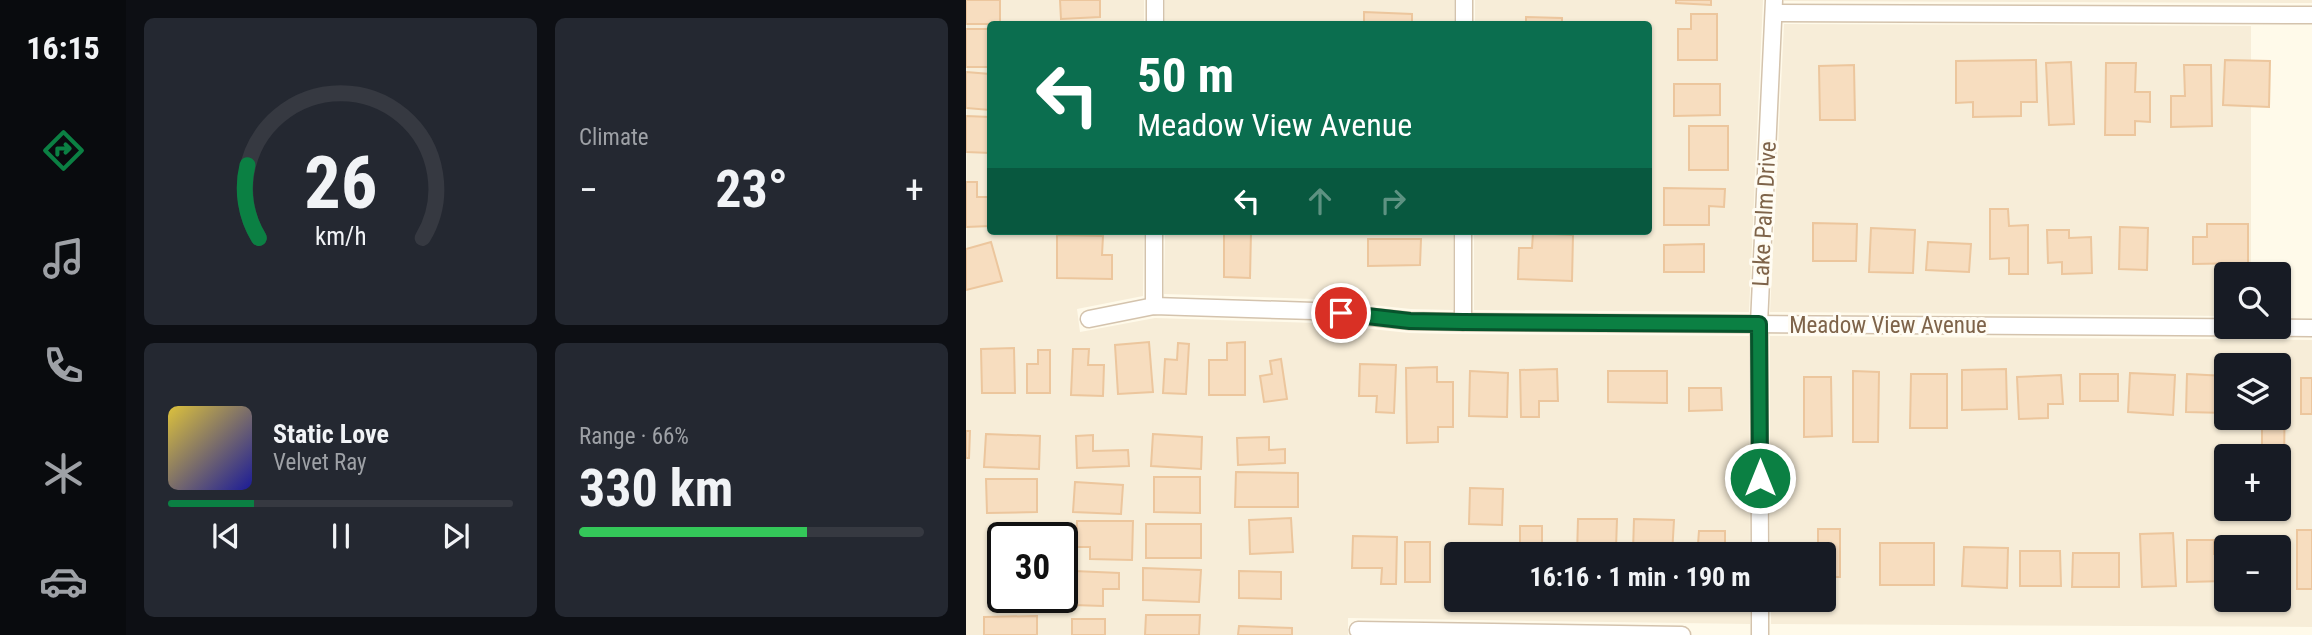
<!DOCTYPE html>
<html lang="en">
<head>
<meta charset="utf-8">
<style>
	:root { --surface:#171b24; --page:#242831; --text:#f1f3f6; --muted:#9ea1a6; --line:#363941; --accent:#0b8043 }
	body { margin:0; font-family:"Roboto Condensed",sans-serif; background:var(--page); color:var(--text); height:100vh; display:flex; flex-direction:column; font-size:26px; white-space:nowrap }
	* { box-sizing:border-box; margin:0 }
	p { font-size:23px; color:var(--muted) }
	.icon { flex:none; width:38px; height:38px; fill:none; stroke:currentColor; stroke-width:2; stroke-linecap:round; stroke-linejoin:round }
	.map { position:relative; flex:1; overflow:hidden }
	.panel { display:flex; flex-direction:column; gap:18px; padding:18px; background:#0d0f14; width:840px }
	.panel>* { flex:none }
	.banner { position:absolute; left:21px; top:21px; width:665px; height:214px; border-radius:7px; box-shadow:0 2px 5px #0004; background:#0b6e4f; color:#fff; overflow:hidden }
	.fabs { position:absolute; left:1248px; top:262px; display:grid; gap:14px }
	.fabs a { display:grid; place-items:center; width:77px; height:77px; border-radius:7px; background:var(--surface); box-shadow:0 2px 5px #0004; font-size:35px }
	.speed { position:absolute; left:21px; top:522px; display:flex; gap:14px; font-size:35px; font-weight:700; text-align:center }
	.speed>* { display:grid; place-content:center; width:91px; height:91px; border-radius:50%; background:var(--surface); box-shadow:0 2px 5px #0004; line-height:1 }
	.speed .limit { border:4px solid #111; border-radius:10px; background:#fff; color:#111 }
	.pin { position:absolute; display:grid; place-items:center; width:60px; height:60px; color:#fff; margin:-30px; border:4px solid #fff; border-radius:50%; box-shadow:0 2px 7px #0007 }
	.me { position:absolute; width:77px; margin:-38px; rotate:0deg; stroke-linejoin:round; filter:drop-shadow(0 0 5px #0008) }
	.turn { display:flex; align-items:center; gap:24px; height:147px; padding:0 35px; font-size:32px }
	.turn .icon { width:91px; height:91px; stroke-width:2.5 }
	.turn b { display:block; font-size:49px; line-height:60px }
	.lanes { display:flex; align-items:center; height:66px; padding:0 35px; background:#0003; justify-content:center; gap:35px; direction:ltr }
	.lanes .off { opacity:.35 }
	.big { font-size:52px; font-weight:700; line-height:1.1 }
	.panel .widget { flex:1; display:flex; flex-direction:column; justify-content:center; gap:10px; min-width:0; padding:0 24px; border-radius:10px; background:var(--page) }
	.panel .dial { align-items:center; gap:0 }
	.dial svg { height:182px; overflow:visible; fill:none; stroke:var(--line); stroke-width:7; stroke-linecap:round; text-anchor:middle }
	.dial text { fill:var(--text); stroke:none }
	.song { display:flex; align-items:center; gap:21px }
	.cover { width:84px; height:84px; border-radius:10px; background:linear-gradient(135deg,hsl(50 70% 55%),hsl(240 70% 35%)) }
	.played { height:7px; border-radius:4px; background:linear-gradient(90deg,var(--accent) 25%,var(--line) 25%) }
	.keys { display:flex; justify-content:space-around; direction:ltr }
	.heat { display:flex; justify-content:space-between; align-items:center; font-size:38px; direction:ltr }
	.charge { height:10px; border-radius:5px; background:linear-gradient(90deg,#34c759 66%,var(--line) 0) }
	.panel .tiles { flex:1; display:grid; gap:18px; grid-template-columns:repeat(2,1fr) }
	.trip { position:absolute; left:478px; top:542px; width:392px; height:70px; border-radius:7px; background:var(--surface); box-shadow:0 2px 5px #0004; font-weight:700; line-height:70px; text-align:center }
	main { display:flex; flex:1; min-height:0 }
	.tab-bar { display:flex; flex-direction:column; width:126px; justify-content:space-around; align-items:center; background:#090b0e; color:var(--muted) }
	.tab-bar .icon { width:49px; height:49px }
	.tab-bar .active { color:var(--accent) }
	.tab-bar b { font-size:32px; color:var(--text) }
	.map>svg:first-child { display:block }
	.residential { fill:#f7edd8; fill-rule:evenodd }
	.building { fill:#f7ddbf; stroke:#ecc69d; stroke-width:2 }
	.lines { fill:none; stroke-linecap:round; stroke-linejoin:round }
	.minor-casing { stroke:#d4c3ad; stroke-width:19 }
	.minor { stroke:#fff; stroke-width:16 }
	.route-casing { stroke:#07532c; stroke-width:18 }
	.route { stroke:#0b8043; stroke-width:12 }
	.labels { text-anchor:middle; stroke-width:6; stroke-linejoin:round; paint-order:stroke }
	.street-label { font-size:23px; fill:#7e6349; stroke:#fffcf3 }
</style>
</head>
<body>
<main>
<nav class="tab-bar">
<b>16:15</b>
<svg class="icon active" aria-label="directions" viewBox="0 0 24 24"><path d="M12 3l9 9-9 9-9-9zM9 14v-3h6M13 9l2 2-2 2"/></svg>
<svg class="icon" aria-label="music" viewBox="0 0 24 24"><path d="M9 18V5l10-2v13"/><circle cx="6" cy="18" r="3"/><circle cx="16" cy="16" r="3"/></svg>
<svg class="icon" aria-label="phone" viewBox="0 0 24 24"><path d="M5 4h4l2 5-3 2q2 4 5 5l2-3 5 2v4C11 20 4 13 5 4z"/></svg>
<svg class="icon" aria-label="climate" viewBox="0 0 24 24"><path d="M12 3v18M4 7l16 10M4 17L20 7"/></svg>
<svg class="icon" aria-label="car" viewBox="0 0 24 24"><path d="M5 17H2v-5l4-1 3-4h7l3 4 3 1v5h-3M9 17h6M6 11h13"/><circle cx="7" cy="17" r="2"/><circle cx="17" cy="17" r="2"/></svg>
</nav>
<section class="panel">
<div class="tiles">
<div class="widget dial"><svg viewBox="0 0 100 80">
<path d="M14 69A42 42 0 1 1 86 69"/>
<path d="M14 69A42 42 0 0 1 9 37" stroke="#0b8043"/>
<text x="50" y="56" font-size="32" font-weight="700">26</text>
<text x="50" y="72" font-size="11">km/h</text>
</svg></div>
<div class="widget"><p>Climate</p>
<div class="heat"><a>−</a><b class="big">23°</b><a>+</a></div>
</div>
<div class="widget">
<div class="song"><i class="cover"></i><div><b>Static Love</b><p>Velvet Ray</p></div></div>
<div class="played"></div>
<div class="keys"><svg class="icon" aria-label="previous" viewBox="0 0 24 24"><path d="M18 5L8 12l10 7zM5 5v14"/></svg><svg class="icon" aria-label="pause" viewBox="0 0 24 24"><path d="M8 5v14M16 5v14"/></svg><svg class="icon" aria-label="next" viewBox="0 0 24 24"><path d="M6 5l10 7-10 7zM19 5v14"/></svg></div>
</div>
<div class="widget"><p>Range · 66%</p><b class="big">330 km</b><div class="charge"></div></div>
</div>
</section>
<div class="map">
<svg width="1346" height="635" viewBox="0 0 1346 635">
	<rect width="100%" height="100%" fill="#fffaea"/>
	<g class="residential">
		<path d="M0,0H178V24H24V231H178L177,296L111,309L114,332L189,318L348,323L443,333L486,334L783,336L784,555H490V600H784V624L382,618V635H0ZM37,537H96V597H37Z"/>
		<rect x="199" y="0" width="289" height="24"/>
		<path d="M509,0H797L783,312L508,310V231H682V24H509Z"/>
		<path d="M1346,0V3L818,1V0Z"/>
		<path d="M818,24L1285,26V275H1260V316L804,312Z"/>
		<path d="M199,231H487V310L445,309L349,299L198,294Z"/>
		<path d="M804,336L1346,340V627L805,624V600H858V555H804ZM1260,366H1312V418H1260ZM1260,457H1312V509H1260ZM1260,548H1312V600H1260Z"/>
	</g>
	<g class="building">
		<rect x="0" y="0" width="34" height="24"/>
		<path d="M94,0H134V17L95,19Z"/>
		<path d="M710,0H745V5L710,3Z"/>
		<path d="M398,12L446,14V24H398Z"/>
		<path d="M725,14H751V60H712V29H725Z"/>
		<path d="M560,17L596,18V24H560Z"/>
		<rect x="0" y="29" width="24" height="38"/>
		<path d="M1070,60L1071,102H1055V116L1007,117V102L990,103V61Z"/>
		<path d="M1259,60L1304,61L1303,107L1257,105Z"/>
		<path d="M1105,62L1108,124L1083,125L1080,63Z"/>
		<path d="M1140,63H1170L1169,92H1184V122L1169,121V135H1139Z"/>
		<path d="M888,65L889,120H854L853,66Z"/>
		<path d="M1218,65H1245L1246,126L1205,127V96H1219Z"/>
		<path d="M0,72L24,74V110L0,108Z"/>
		<path d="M708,84H754V115L708,116Z"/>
		<path d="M0,116L24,117V153L0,152Z"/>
		<rect x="723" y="126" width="39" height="44"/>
		<path d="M0,182H11V197H24V226L0,227Z"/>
		<path d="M698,188L759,189L758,207L743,206V225H698Z"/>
		<path d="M1024,209H1042L1043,226L1062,225V274H1043V258L1024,259Z"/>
		<path d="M847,223L891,224L890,261H847Z"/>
		<path d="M1241,224H1282V263L1227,264V237H1241Z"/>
		<path d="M1154,227L1182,228L1181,270L1153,269Z"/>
		<path d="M905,228L949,230L947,273L903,272Z"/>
		<path d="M1081,230H1103V238L1125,237L1126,273L1096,274V262L1082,263Z"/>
		<path d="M258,231L285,232L284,278L258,277Z"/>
		<path d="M567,233L607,235L606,281L552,279L553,248H566Z"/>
		<path d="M91,235L137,236L136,255H146V279L91,278Z"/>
		<path d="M402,239H455L454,265L402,266Z"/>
		<path d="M25,242L36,281L0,290V249Z"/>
		<path d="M962,242L1005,244L1003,272L960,270Z"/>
		<path d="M738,244V272H698V245Z"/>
		<path d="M183,342L187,392L152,394L149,345Z"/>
		<path d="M279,342V395H243V360H261V343Z"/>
		<path d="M212,343L223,344L220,394L197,393L199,359L211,360Z"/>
		<path d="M48,348L49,393H16L15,349Z"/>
		<path d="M107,349H123L122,365H138L137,396L105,395Z"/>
		<path d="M72,350H84V393H61V364H72Z"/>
		<path d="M315,359L321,399L298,402L294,376L306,374L304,361Z"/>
		<path d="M394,364L430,365L428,413L410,412L411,396H393Z"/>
		<path d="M471,367V382H487V427H472V442L441,443L440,368Z"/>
		<path d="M591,369L592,401H573V417H555L554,370Z"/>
		<path d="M1040,369L1041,409L996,410V370Z"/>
		<path d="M504,371L542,373L541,417L503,416Z"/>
		<path d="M642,371H701V403L642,402Z"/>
		<path d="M887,371L913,372L912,442H887Z"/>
		<path d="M1164,373L1209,375L1207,415L1162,412Z"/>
		<path d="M945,374H981V428H944Z"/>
		<rect x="1114" y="374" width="38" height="27"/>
		<path d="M1221,374L1260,376V413L1220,412Z"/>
		<path d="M1095,375L1097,404H1082V418L1053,419L1051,377Z"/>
		<path d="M1312,376H1319L1318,469H1312V457H1296V418H1312Z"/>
		<path d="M838,377H865L866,436L838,437Z"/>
		<rect x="1335" y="378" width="11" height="36"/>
		<path d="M723,388H755L756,410L723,411Z"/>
		<path d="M0,431H4L3,458H0Z"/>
		<path d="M20,434L74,436L73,469L18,467Z"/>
		<path d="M187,434L236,437L235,469L185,466Z"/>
		<path d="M127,435V451L162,450L163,466L111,468L110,436Z"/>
		<path d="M303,437V450L319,449V463L272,465L271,438Z"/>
		<path d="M270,472L332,473V507H269Z"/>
		<path d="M188,477H234V513L188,512Z"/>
		<path d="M20,479H71V512L21,513Z"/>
		<path d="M109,482L157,485L155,514L107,512Z"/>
		<path d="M504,488L537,489L536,525L503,524Z"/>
		<path d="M325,518L327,552L284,554L283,520Z"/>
		<path d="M612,519H651L650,549H641L640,555H611Z"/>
		<path d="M668,519L708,520L706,555H680V551H667Z"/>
		<path d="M111,521H167L166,560L124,559V547H110Z"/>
		<rect x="180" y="524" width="55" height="34"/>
		<path d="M30,526H68V537H37V550H31Z"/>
		<rect x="554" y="526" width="22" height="29"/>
		<path d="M852,529H874V577H858V555H852Z"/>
		<rect x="1331" y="530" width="15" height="59"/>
		<path d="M733,531H759V555H719V544H732Z"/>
		<path d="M1207,533L1210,586L1176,587L1174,534Z"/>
		<path d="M387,536L431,537L430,584H415L416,568H386Z"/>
		<path d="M1221,540H1248V554L1260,553V581L1221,582Z"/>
		<rect x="439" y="542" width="25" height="40"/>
		<rect x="914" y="543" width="54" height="42"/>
		<path d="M998,547L1042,548L1041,588L996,586Z"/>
		<path d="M1054,551H1094L1095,586H1054Z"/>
		<path d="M1312,551H1318L1319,591H1312Z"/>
		<path d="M1107,553H1153V587H1106Z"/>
		<path d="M177,568L235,570L233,602L177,600Z"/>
		<path d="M108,571L153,573V589H137V606L107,605Z"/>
		<path d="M273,571L315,572V599L273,598Z"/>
		<path d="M25,579H37V597H65V602H25Z"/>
		<path d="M180,615H234L233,635H179Z"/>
		<path d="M71,616V635H18V617Z"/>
		<rect x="106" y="619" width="33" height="16"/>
		<path d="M273,626L326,628V635H272Z"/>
	</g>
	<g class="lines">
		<g class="minor-casing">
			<g id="minor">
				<path d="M808,13L1346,15"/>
				<path d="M189,24V0"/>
				<path d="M498,24V0"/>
				<path d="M188,306V231"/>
				<path d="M123,319L188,306L348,311L444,321L497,322L1346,328"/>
				<path d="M497,322V231"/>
				<path d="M794,555L793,324L808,0"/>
				<path d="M794,600V635"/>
				<path d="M392,630L716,635"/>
			</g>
		</g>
		<use href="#minor" class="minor"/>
	</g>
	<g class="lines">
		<g class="route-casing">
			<path id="route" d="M375,313L444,321L497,322L793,324L794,478"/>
		</g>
		<use href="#route" class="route"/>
	</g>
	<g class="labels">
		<g class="street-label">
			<text transform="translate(798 214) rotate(-87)" y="8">Lake Palm Drive</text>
			<text x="922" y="333">Meadow View Avenue</text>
		</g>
	</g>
</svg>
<div class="fabs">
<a><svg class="icon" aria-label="search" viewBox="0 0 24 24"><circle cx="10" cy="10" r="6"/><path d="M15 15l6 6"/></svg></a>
<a><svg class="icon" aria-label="layers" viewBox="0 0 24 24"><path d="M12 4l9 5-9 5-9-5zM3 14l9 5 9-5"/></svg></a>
<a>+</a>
<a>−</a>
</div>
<div class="speed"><div class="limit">30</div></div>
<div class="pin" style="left:375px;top:313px;background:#d93025"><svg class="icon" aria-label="arrive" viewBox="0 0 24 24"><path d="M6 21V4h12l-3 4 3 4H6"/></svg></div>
<svg class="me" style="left:794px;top:478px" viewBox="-20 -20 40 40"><circle r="17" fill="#0b8043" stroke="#fff" stroke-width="3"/><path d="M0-11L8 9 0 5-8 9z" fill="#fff"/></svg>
<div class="trip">16:16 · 1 min · 190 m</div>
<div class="banner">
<div class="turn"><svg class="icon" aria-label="left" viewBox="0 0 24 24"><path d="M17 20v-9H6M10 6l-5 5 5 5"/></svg><div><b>50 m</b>Meadow View Avenue</div></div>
<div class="lanes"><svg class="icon" aria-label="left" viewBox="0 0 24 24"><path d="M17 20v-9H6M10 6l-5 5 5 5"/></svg><svg class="icon off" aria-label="ahead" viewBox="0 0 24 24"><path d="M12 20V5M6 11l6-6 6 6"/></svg><svg class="icon off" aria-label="right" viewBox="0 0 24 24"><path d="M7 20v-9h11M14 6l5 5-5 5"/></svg></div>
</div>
</div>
</main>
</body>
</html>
